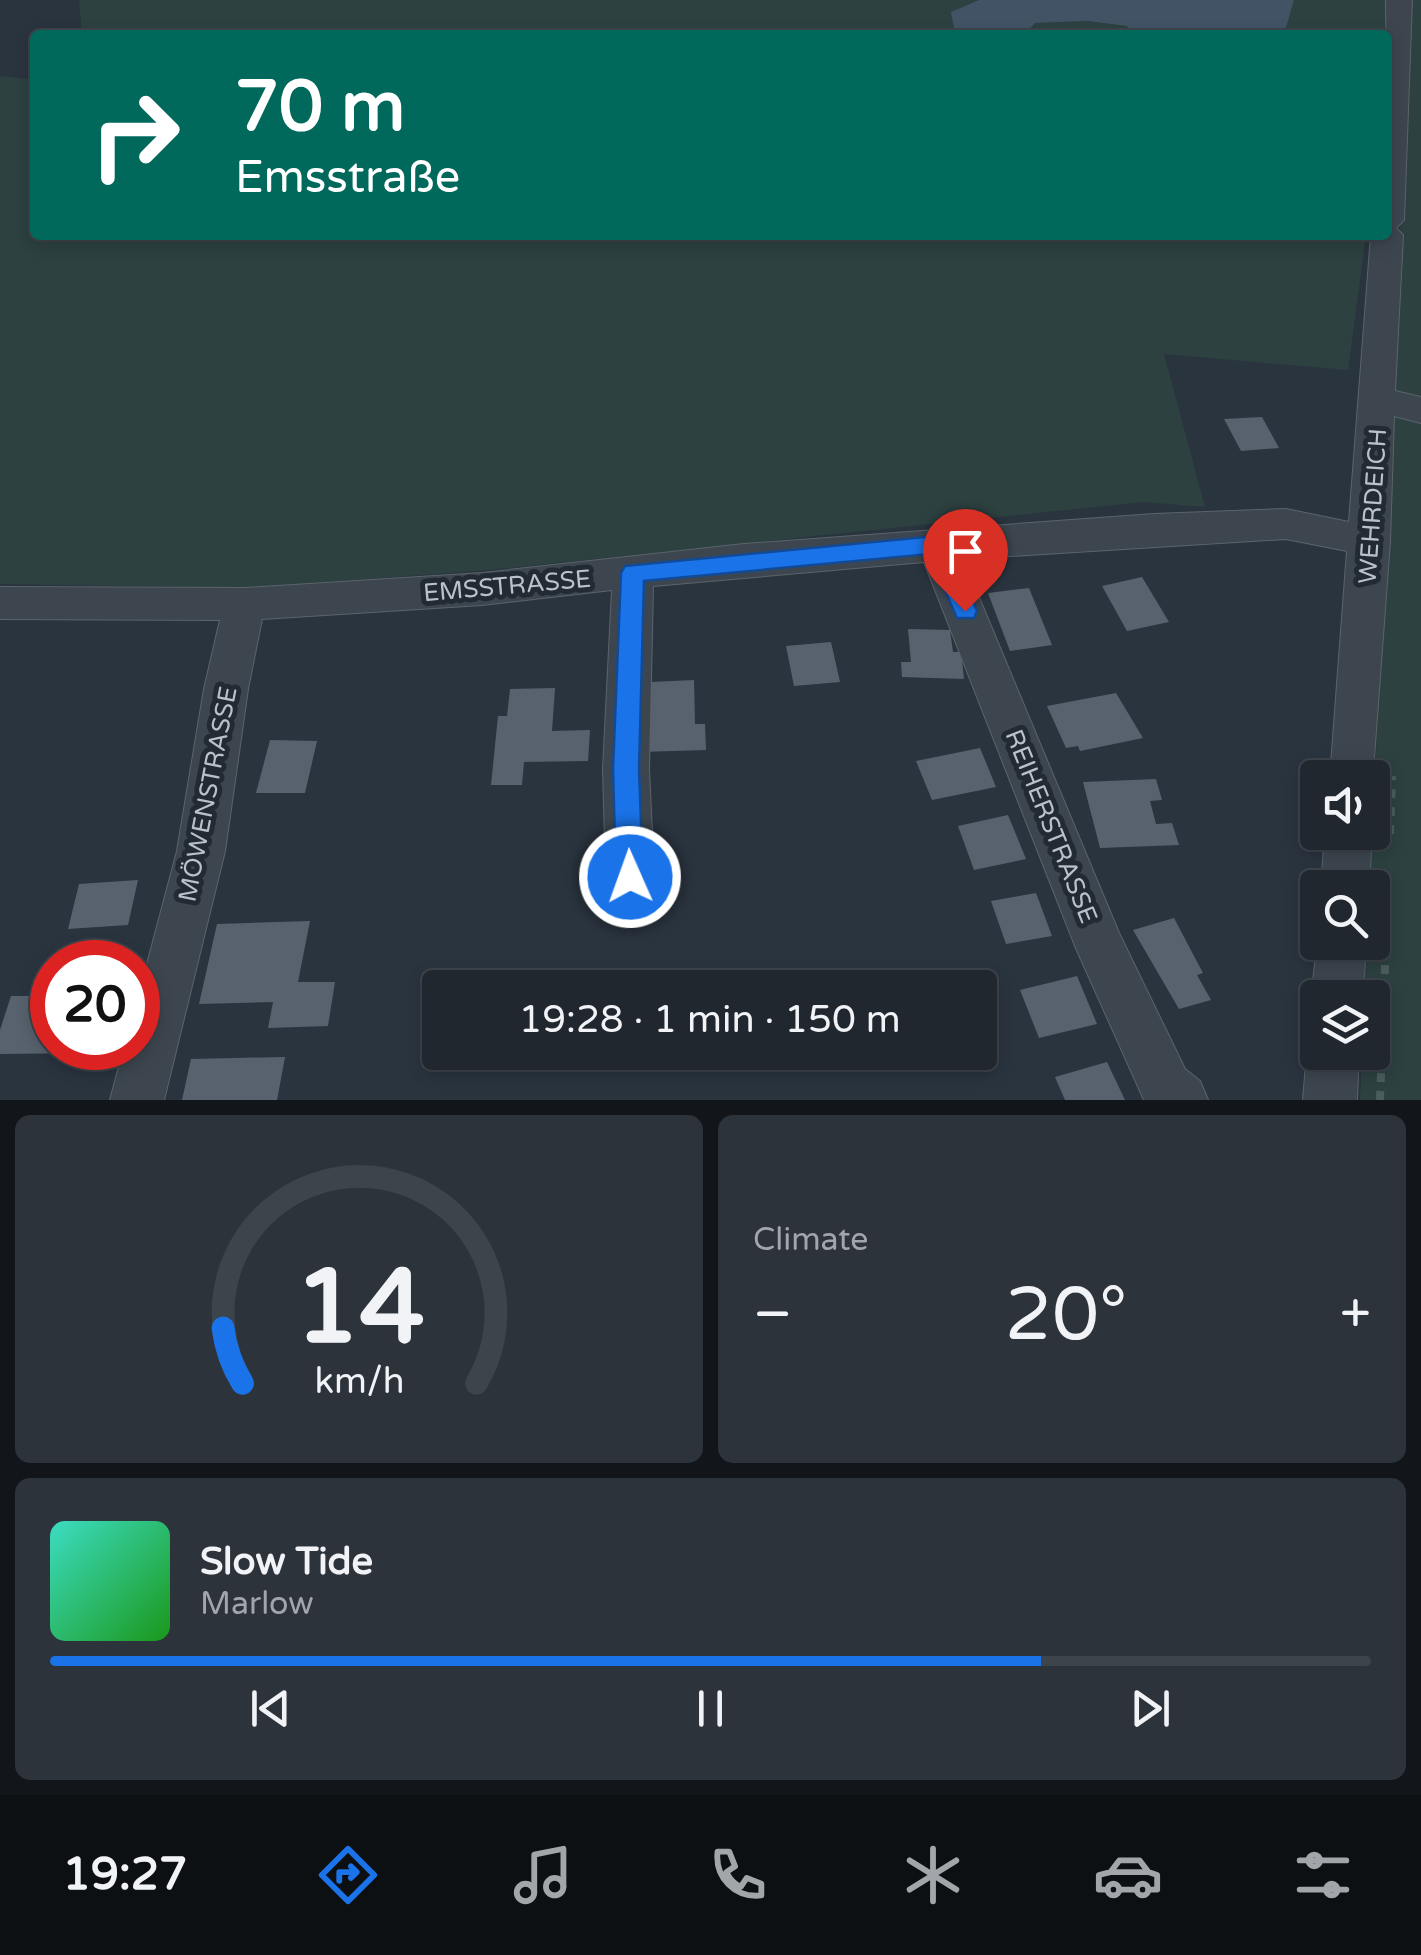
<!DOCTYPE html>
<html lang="en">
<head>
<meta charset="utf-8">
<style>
	:root { --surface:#20272f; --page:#2d333b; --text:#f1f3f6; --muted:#a2a5aa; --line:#3d444b; --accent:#1a73e8 }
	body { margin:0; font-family:"Varela Round",sans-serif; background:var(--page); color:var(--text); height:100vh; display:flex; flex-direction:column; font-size:38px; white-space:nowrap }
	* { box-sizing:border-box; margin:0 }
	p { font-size:32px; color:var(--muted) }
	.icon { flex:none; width:55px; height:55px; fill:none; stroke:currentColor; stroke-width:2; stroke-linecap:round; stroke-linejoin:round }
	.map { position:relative; height:1100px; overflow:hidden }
	.drawer { display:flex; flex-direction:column; gap:15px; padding:15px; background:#12151a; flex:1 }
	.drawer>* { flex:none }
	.banner { position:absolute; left:30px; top:30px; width:1362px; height:210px; border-radius:10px; box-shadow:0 5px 15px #0003,0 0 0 2px var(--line); background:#00695c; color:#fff; overflow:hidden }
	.buttons { position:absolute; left:1300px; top:760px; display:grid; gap:20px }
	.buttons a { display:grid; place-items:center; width:90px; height:90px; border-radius:10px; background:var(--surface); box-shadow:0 5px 15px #0003,0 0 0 2px var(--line); font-size:50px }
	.speed { position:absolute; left:30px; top:940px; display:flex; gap:20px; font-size:50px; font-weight:700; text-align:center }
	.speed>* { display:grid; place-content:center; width:130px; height:130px; border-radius:50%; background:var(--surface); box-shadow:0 5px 15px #0003,0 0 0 2px var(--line); line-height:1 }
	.speed .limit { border:15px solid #d22; background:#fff; color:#111 }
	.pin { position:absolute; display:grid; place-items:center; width:85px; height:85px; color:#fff; margin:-102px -42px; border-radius:50% 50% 50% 0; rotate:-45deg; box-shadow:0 0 10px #0007 }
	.pin .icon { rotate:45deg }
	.me { position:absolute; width:110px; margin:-55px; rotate:358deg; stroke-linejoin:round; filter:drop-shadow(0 0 8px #0008) }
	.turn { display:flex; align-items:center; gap:35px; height:210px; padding:0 40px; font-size:45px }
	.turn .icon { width:130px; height:130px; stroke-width:2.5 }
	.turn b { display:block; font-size:70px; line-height:85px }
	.big { font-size:75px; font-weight:600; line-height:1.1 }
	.drawer .tile { flex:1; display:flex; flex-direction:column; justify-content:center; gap:15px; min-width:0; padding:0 35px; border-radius:15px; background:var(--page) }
	.drawer .dial { align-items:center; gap:0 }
	.dial svg { height:260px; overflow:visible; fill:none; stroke:var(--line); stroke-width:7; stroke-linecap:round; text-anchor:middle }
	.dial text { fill:var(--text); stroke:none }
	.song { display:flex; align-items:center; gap:30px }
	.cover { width:120px; height:120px; border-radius:15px; background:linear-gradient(135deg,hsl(170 70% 55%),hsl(120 70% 35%)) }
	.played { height:10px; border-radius:5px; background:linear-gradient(90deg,var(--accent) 75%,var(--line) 75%) }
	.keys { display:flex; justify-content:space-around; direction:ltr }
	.heat { display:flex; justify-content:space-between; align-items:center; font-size:55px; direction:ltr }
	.drawer .tiles { flex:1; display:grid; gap:15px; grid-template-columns:1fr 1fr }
	.tile:last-child { grid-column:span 2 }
	.trip { position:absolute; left:422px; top:970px; width:575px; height:100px; border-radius:10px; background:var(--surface); box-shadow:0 5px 15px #0003,0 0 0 2px var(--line); font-weight:600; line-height:100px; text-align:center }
	.dock { display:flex; height:160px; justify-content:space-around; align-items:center; background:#0d1013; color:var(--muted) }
	.dock .icon { width:70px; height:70px }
	.dock .selected { color:var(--accent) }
	.dock b { font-size:45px; color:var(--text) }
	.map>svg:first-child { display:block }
	.green { fill:#2d4141 }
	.water { fill:#425365 }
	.building { fill:#58626e }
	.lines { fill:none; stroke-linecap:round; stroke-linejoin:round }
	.minor-casing { stroke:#5b646c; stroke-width:2 }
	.path { stroke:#4c5d5f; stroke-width:8; stroke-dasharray:9 9; stroke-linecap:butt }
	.minor { fill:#3d464f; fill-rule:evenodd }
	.route { fill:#1a73e8; stroke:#114b97; stroke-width:2.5 }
	.labels { text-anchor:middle; stroke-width:10; stroke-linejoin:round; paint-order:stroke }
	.street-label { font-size:25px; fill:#bac1c9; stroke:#222b34 }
</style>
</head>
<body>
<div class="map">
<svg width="1421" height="1100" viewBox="0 0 1421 1100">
	<rect width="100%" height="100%" fill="#2a343f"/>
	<g class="green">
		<path d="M79,0H979L952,12L954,28L937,35H82Z"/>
		<path d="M1294,0H1387L1384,35H1284Z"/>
		<path d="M1410,0H1421V1100H1360L1362,1053L1372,1052V998L1365,997L1368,943L1372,942L1370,887Z"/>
		<path d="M1087,21L1128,26L1133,35H1024L1035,23Z"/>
		<path d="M0,76L35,80V235H1366L1348,370L1164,354L1205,507L1143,502L489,570L247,588L0,584Z"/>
	</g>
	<path class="water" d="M979,0H1294L1284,35H1133L1127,26L1087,21L1035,23L1024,35H937L954,28L951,12Z"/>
	<g class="building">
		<path d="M1262,417L1279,448L1241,451L1224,419Z"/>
		<path d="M1142,577L1169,622L1127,631L1102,586Z"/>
		<path d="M1029,588L1052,645L1010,651L988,593Z"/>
		<path d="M908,629L950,630L953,652H961L964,679L902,677L901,662H911Z"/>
		<path d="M831,642L840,682L794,686L786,646Z"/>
		<path d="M694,680L695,724H705L706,750L639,752V714H651V682Z"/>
		<path d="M555,688L552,731L590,730L588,761L524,762L522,785H491L498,716H507L510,689Z"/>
		<path d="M1116,693L1143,738L1080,751L1078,746L1066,748L1047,706Z"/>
		<path d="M270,740L317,741L305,793H256Z"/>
		<path d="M980,748L996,787L932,800L916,761Z"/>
		<path d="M1156,779L1162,800L1150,801L1156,824L1172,823L1179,845L1100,848L1083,782Z"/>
		<path d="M1008,815L1026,859L974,870L958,826Z"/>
		<path d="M138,880L128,925L68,929L79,884Z"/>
		<path d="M1036,893L1052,936L1006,944L991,901Z"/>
		<path d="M1174,918L1203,973L1197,975L1211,1000L1179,1009L1133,930Z"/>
		<path d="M310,921L298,982H335L328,1026L268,1028L273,1002L199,1004L217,924Z"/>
		<path d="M1077,976L1097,1024L1039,1038L1020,990Z"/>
		<path d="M11,996H52V1048H89L87,1053L0,1054V1030Z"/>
		<path d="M285,1057L277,1100H182L191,1059Z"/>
		<path d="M1107,1062L1125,1100H1065L1055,1077Z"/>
	</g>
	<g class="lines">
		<g class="minor-casing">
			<g id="minor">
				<path d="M1386,0H1412L1404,220L1396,228L1403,235L1395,391L1421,397V423L1394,416L1390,541L1372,785V778H1330L1347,551L1286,539L963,559L1119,933L1185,1069L1200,1081L1208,1100H1144L1075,946L924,562L653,586L649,769L654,877L647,893L630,899L613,893L606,877L603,769L612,590L482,605L262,619L248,689L225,851L164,1100H110L124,1048H138V998L177,851L204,689L220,620L0,619V587L245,588L482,573L744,544L1154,514L1286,509L1349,522L1371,235H1388Z"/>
				<path d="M1325,832H1372L1369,888H1321Z"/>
				<path d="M1318,939V942H1366L1363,998H1318V1013L1311,998Z"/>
				<path d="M1318,1032V1052H1359L1357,1100H1303L1307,1052Z"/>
			</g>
		</g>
		<g class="path">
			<path d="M1390,834L1392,776"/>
			<path d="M1380,1100L1388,886"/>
		</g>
		<use href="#minor" class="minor"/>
	</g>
	<path class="route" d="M936,536L948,544L977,611L974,618H957L929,554L644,581L639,769L643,877L639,886L630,890L620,886L616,877L613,769L621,573L625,566Z"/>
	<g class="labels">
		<g class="street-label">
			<text transform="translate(1372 506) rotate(-86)" y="9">WEHRDEICH</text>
			<text transform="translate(507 585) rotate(-5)" y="9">EMSSTRASSE</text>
			<text transform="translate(207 794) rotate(-79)" y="9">MÖWENSTRASSE</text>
			<text transform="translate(1052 826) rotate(68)" y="9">REIHERSTRASSE</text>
		</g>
	</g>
</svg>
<div class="buttons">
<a><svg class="icon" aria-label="sound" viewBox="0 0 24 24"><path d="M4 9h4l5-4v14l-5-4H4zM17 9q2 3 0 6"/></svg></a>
<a><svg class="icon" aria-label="search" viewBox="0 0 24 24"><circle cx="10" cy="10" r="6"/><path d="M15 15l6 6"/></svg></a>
<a><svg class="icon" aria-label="layers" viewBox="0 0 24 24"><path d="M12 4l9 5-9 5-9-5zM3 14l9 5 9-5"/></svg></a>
</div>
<div class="speed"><div class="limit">20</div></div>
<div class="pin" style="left:965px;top:611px;background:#d93025"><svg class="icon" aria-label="arrive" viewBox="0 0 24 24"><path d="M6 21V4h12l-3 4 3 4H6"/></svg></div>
<svg class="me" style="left:630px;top:877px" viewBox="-20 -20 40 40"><circle r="17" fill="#1a73e8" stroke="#fff" stroke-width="3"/><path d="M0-11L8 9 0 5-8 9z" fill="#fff"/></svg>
<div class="trip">19:28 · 1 min · 150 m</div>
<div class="banner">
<div class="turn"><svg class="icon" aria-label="right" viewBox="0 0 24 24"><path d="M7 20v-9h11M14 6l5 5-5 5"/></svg><div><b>70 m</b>Emsstraße</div></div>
</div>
</div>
<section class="drawer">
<div class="tiles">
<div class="tile dial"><svg viewBox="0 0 100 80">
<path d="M14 69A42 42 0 1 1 86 69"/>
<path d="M14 69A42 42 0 0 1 8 52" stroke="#1a73e8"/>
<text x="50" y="56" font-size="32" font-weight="700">14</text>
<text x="50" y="72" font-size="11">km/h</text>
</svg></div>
<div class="tile"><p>Climate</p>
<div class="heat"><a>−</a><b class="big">20°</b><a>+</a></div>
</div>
<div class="tile">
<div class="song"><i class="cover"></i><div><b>Slow Tide</b><p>Marlow</p></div></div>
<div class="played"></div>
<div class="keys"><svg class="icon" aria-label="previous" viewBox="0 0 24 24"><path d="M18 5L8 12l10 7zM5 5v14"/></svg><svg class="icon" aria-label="pause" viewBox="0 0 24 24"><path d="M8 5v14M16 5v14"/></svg><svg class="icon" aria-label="next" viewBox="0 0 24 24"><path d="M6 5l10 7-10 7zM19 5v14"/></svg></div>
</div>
</div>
</section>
<nav class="dock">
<b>19:27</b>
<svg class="icon selected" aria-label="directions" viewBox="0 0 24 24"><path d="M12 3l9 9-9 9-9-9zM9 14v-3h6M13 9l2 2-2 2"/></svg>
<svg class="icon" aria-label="music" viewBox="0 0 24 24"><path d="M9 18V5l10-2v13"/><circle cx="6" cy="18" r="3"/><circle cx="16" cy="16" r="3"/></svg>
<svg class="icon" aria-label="phone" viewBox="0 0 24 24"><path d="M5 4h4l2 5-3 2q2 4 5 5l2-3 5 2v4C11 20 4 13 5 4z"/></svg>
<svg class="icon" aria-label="climate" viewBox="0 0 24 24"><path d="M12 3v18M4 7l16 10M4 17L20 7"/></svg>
<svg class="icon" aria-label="car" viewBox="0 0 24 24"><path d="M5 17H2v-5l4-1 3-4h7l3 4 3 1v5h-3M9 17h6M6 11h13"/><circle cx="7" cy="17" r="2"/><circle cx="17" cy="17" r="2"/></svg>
<svg class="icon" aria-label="filters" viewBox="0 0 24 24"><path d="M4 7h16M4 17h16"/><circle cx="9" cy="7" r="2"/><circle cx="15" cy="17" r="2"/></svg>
</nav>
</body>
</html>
